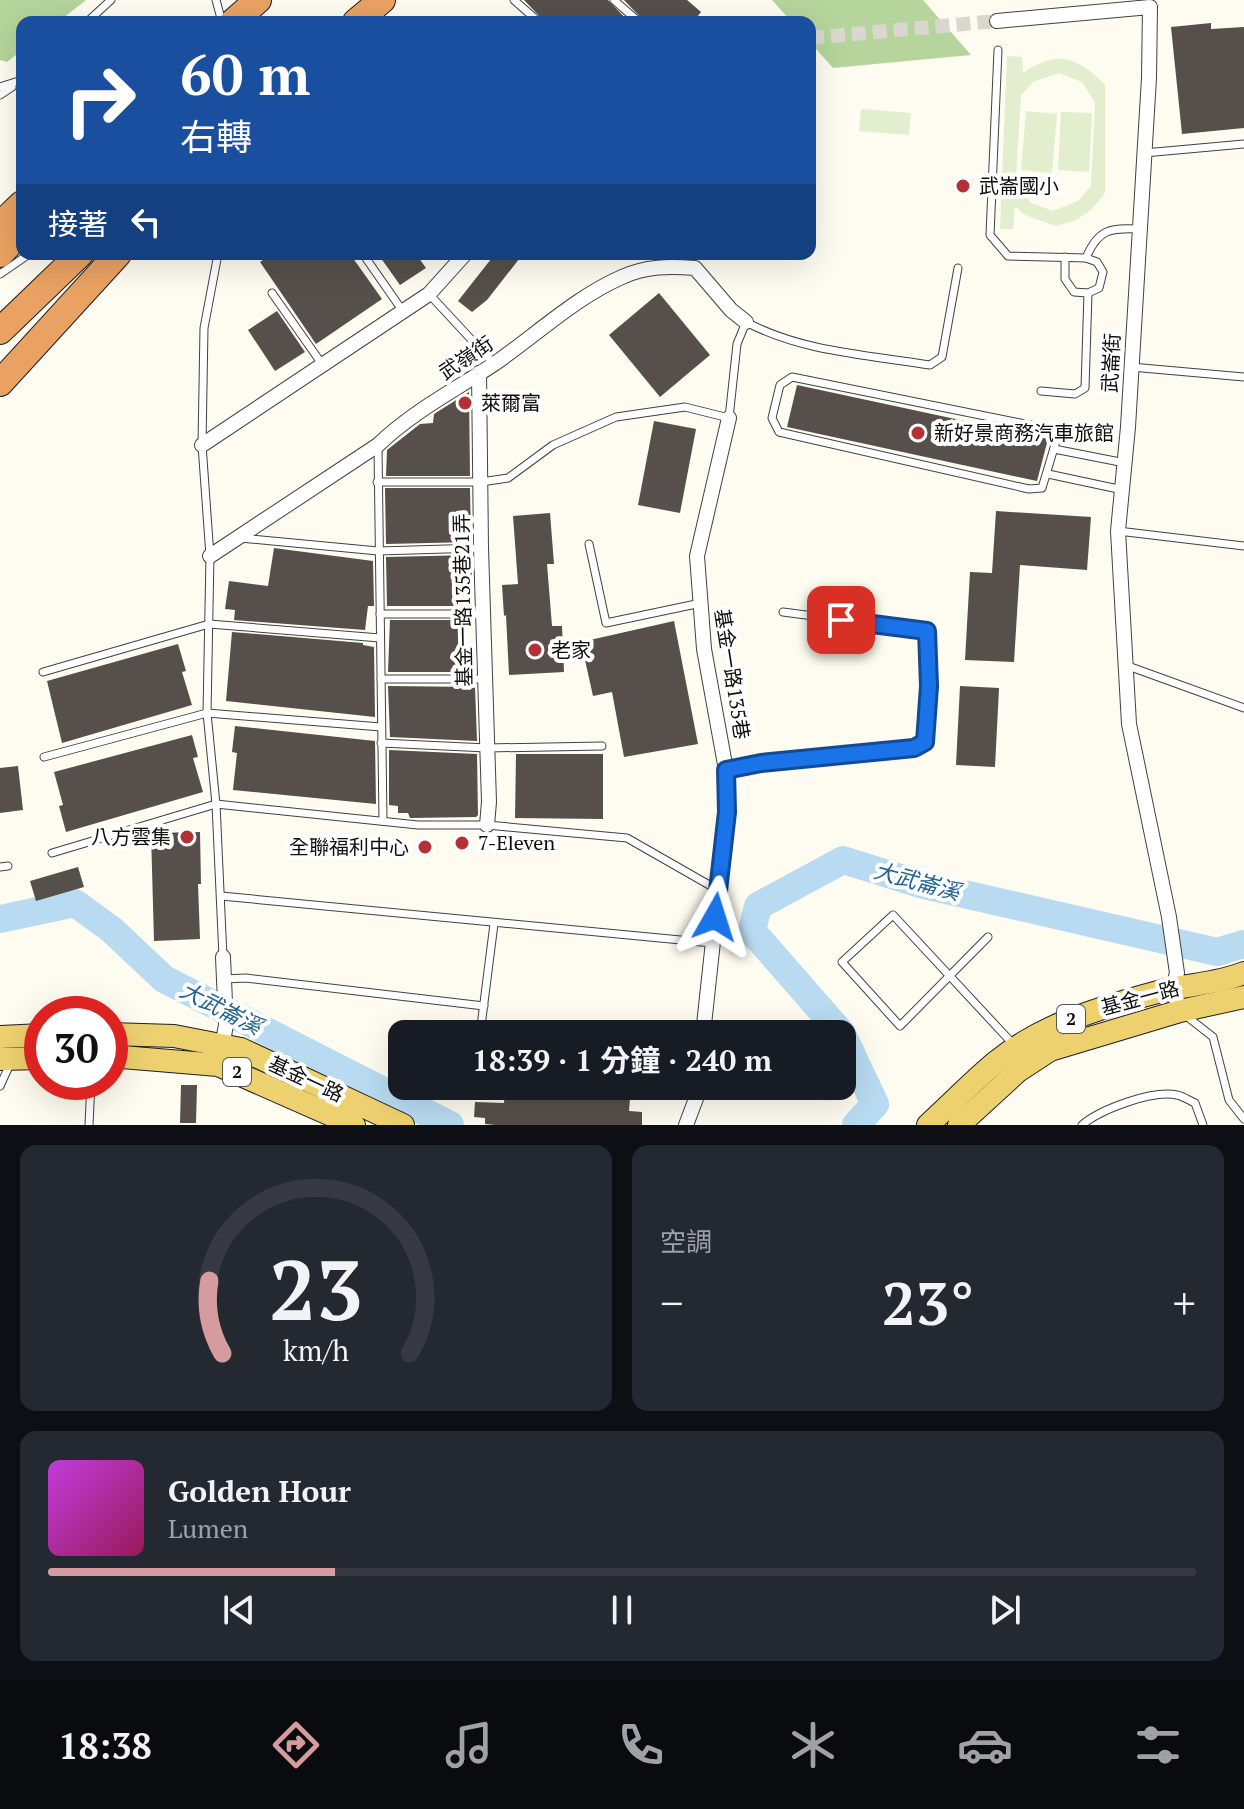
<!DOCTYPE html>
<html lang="zh-TW">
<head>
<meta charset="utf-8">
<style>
	:root { --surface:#171b24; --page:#242831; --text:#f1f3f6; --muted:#9ea1a6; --line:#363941; --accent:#d59b9f }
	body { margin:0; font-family:"PT Serif","Noto Sans TC",serif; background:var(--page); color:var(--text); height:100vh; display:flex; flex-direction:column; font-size:30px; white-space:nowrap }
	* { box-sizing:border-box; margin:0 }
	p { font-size:26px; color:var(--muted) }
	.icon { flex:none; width:44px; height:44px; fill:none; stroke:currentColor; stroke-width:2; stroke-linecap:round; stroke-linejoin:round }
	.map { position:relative; height:1125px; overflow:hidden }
	.panel { display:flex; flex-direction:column; gap:20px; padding:20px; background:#0d0f14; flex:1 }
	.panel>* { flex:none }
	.top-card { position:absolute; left:16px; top:16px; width:800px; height:244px; border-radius:16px; box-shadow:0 8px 32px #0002; background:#1a4fa0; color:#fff; overflow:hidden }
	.speed { position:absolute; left:24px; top:996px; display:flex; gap:16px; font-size:40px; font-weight:700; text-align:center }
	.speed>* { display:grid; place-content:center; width:104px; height:104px; border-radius:50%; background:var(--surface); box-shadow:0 8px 32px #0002; line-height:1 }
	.speed .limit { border:12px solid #d22; background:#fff; color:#111 }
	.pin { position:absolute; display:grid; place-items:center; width:68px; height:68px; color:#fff; margin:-34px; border-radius:16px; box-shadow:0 4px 12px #0006 }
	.me { position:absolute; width:88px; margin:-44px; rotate:6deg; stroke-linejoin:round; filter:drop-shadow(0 0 6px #0008) }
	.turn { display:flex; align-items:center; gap:28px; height:168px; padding:0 32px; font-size:36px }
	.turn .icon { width:104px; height:104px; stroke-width:2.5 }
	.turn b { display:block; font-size:56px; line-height:68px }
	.then { display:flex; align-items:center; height:76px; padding:0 32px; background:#0003; gap:16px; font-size:30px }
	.big { font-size:60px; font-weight:700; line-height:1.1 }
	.panel .tile { flex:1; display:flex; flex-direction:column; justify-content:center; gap:12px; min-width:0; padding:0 28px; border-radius:16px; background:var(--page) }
	.panel .dial { align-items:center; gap:0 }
	.dial svg { height:208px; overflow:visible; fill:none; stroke:var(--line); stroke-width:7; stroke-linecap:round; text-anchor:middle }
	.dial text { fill:var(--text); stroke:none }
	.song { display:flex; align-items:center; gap:24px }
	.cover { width:96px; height:96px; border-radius:12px; background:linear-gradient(135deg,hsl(290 70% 55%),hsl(330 70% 35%)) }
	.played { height:8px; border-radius:4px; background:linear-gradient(90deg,var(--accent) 25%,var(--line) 25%) }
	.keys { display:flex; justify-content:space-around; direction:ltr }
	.heat { display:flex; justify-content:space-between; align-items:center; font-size:44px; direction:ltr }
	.panel .tiles { flex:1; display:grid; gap:20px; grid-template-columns:1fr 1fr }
	.tile:last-child { grid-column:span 2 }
	.trip { position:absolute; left:388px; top:1020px; width:468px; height:80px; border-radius:16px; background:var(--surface); box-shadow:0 8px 32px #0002; font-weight:700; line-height:80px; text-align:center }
	.tab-bar { display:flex; height:128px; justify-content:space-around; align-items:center; background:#090b0e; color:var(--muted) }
	.tab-bar .icon { width:56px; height:56px }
	.tab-bar .active { color:var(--accent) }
	.tab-bar b { font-size:36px; color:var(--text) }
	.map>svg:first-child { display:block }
	.forest { fill:#b5d59c }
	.pitch { fill:#e2eecd; fill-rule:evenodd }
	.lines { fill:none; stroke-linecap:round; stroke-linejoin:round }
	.river { stroke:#b8dbf1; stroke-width:28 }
	.building { fill:#564f4b }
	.minor-tunnel { stroke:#dad7ce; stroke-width:14; stroke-dasharray:14 7; stroke-linecap:butt }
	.service-casing { stroke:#414141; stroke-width:9 }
	.minor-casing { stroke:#414141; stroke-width:16 }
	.primary-casing { stroke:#1f1f1f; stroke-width:24 }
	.motorway-casing { stroke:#1f1f1f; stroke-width:28 }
	.service { stroke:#fff; stroke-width:7 }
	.minor { stroke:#fff; stroke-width:14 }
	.primary { stroke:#eed16f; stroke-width:22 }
	.motorway { stroke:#e9a262; stroke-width:26 }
	.route-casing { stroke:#114b97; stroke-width:20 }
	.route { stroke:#1a73e8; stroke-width:14 }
	.poi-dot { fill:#b33035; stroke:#fff; stroke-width:3 }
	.labels { text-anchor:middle; stroke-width:8; stroke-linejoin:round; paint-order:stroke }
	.shield { fill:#fff; stroke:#565656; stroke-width:2 }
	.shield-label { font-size:18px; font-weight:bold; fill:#0e0e0e }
	.poi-label { font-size:20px; fill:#0e0e0e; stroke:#fff; text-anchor:start }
	.street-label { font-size:20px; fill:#0e0e0e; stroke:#fff }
	.water-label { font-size:22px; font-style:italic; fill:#206196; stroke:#fff }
</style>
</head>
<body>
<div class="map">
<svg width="1244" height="1125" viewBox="0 0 1244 1125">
	<rect width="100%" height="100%" fill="#fefbf0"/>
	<g class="forest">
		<path d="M0,0H86L58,22H22V50L7,62L0,60Z"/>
		<path d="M772,0H923L971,55L833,68L810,42V22H792Z"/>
	</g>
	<g class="pitch">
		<path d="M1007,56L1022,57L1023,73C1058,49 1077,57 1105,85V193L1091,210L1076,220L1056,226L1025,215L1015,206L1013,229H1000ZM1059,73L1082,82L1095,103L1091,186L1078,201L1053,211L1031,203L1016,178L1021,95L1033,82Z"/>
		<path d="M861,109L911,113L909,135L859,131Z"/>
		<path d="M1026,111L1057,114L1052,173L1021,170Z"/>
		<path d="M1061,112L1092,113L1089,172L1058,170Z"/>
	</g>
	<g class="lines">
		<g class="river">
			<path d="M0,919L75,903L112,930L164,979L450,1125"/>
			<path d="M842,1034L752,931L758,906L843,860L920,884L1217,952L1244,944"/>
			<path d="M842,1034L875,1104L856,1125"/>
		</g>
	</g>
	<g class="building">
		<path d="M524,0H608L629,22H545Z"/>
		<path d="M624,0H687L701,12L693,22H645Z"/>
		<path d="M1211,23V29L1244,27V128L1182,134L1171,27Z"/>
		<path d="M272,254H350L382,299L316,344L260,262Z"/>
		<path d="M378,254H416L426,268L400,285Z"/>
		<path d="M495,254H523L487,300L472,312L458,301Z"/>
		<path d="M659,293L710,355L660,397L609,335Z"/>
		<path d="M277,311L305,352L275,371L248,330Z"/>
		<path d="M797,385L1048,439L1037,481L787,427Z"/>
		<path d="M469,392L470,476H386L387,450L420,424L433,423L434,414Z"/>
		<path d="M654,421L696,429L680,513L638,505Z"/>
		<path d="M385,488H470L471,542L386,544Z"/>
		<path d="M996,511L1091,517L1087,570L1020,565L1014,662L965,660L970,572L992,573Z"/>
		<path d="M550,513L554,564H547L552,626H562L564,672L509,675L506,615L504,616L502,585L518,584L513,516Z"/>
		<path d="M274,548L373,561L374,606H368L365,630L234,620L235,610L225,609L229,581L268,586Z"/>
		<path d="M471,555L473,606H387L386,557Z"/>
		<path d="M390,620H466L467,672H388Z"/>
		<path d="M674,621L698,744L624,757L612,692L593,696L581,642Z"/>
		<path d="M232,632L363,643V645L374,647L375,717L226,701Z"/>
		<path d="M178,644L186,671L182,672L192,705L62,743L47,681Z"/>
		<path d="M388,686L475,687L477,741L390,737Z"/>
		<path d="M960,686L999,688L995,767L956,765Z"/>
		<path d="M235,726L375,741L376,804L233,790L237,753L232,752Z"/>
		<path d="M192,735L198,757L193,758L203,792L66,832L59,806L63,805L54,772Z"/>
		<path d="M389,750L477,754L478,815L476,817L410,818L408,813H398V806L389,805Z"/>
		<path d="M516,754H603V819L515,818Z"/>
		<path d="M18,766L23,810L0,813V768Z"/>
		<path d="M200,832L201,884H198L200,939L154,941L151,833Z"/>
		<path d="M78,867L84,887L36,901L30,881Z"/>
		<path d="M181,1085H197L196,1123H180Z"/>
		<path d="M505,1086H631L629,1111L642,1112V1125H495L485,1124V1118L474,1117L475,1102L504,1103Z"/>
	</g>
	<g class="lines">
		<path class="minor-tunnel" d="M810,38L997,21"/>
		<g class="service-casing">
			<g id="service">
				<path d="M216,0L222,22"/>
				<path d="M514,0L539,22"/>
				<path d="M614,0L639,22"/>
				<path d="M87,22L111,0"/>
				<path d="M998,50L990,235L1008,256L1086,258C1098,229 1110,228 1139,229"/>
				<path d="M0,87L22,80"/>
				<path d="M0,95L12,87"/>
				<path d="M1144,153L1244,144"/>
				<path d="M218,254L204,328L202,445L210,556L207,713L216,804L223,957"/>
				<path d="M363,254L402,310"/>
				<path d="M1065,257V279L1074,292L1088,293L1099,288L1103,272L1097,262L1086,258"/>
				<path d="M0,274L29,254"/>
				<path d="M272,293L322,364"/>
				<path d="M429,294L494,364"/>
				<path d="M1131,367L1244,377"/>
				<path d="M792,377L1045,428L1057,438L1042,488L1029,489L779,432L772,418L780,385Z"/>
				<path d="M1041,391L1075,394L1085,388L1088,293"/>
				<path d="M378,447L383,821"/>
				<path d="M1054,449L1125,463"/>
				<path d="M1048,474L1123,490"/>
				<path d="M377,482H481L508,478L553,445L616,417L685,407L729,418L737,344L746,322C802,352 869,355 930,365L942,357L958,268"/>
				<path d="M1118,531L1244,546"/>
				<path d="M240,538L378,551L481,548"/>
				<path d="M589,544L606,623L701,603"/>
				<path d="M380,614H483"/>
				<path d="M1128,666L1244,708"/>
				<path d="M43,672L209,624L380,638"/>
				<path d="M381,679H485"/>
				<path d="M381,743L487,748L602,746"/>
				<path d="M44,757L207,713L381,727"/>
				<path d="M726,770L761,763L914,748L925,742L929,686L927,631L783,612"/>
				<path d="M52,853L216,804L418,825H487L627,838L718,890"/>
				<path d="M0,867L8,866"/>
				<path d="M221,896L712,943"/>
				<path d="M988,937L900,1026L842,962L893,915L1013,1044"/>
				<path d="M224,979L246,978L484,1006"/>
				<path d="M1185,1015L1213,1037L1229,1100L1244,1119"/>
				<path d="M480,1034L494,924"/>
				<path d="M0,1086L11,1062"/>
				<path d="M89,1125L91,1082"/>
				<path d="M1082,1125C1101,1109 1152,1090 1177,1095C1183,1096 1190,1101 1195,1103L1203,1125"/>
			</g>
		</g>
		<g class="minor-casing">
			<g id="minor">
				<path d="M997,21L1150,7L1149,78L1128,427L1118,531L1129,724L1169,917L1177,973L1173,987L1180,1011"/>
				<path d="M479,373L481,548L489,802L487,825"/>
				<path d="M202,445L429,294L465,254"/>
				<path d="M210,556L378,445C412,412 455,390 494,364C536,335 576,297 622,277C646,266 669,266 695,268L731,310L746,322"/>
				<path d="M703,1034L727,812L726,770L704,649L697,556L729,418"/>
				<path d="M221,1052L226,1025L223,957"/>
				<path d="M686,1125L697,1096L698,1086"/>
			</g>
		</g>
		<g class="primary-casing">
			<g id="primary">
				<path d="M110,1034L174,1036L241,1049L403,1125"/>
				<path d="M0,1037L42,1035"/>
				<path d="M110,1056L218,1065L354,1125"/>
				<path d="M0,1059L42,1058"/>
				<path d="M928,1125C951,1104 973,1081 996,1062C1041,1025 1099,1008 1154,993C1184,984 1215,985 1244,973"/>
				<path d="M959,1125L1018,1071L1050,1050L1180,1011L1244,997"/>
			</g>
		</g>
		<g class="motorway-casing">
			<g id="motorway">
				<path d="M233,22L258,0"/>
				<path d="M356,22L382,0"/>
				<path d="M0,225L22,204"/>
				<path d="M0,254L22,231"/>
				<path d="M0,331L80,254"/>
				<path d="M0,383L118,254"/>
			</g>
		</g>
		<use href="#service" class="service"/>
		<use href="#minor" class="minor"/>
		<use href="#primary" class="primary"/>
		<use href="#motorway" class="motorway"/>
	</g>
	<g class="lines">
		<g class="route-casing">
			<path id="route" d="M715,917L727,812L726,770L761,763L914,748L925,742L929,686L927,631L841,620"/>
		</g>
		<use href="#route" class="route"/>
	</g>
	<g class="poi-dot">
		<circle cx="963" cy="186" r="8"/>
		<circle cx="465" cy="403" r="8"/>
		<circle cx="918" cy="433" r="8"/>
		<circle cx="535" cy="650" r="8"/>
		<circle cx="187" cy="837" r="8"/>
		<circle cx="462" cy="843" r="8"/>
		<circle cx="425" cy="847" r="8"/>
	</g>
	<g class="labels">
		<g class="shield">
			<rect x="1057" y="1005" width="28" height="28" rx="6"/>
			<rect x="223" y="1058" width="28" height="28" rx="6"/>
		</g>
		<g class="shield-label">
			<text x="1071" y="1025">2</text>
			<text x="237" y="1078">2</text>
		</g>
		<g class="poi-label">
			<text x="979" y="193">武崙國小</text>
			<text x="481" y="410">萊爾富</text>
			<text x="934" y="440">新好景商務汽車旅館</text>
			<text x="551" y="657">老家</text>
			<text x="171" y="844" text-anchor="end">八方雲集</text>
			<text x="478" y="850">7-Eleven</text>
			<text x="409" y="854" text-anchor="end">全聯福利中心</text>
		</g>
		<g class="street-label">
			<text transform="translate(466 358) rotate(-34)" y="7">武嶺街</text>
			<text transform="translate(1111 363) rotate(-87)" y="7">武崙街</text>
			<text transform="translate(463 600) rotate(-91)" y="7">基金一路135巷21弄</text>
			<text transform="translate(732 674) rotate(81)" y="7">基金一路135巷</text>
			<text transform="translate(1140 998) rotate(-15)" y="7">基金一路</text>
			<text transform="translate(306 1079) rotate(25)" y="7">基金一路</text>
		</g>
		<g class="water-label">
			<text transform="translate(917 881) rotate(15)" y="8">大武崙溪</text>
			<text transform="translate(221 1008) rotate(27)" y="8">大武崙溪</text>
		</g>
	</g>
</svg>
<div class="speed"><div class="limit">30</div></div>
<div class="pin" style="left:841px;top:620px;background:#d93025"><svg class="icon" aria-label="arrive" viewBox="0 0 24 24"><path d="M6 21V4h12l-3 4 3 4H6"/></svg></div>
<svg class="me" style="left:715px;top:917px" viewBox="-20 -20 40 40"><path d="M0-17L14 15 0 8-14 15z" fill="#1a73e8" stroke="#fff" stroke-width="4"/></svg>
<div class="trip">18:39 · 1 分鐘 · 240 m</div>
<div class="top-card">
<div class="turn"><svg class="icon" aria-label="right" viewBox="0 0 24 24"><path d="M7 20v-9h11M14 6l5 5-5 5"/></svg><div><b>60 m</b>右轉</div></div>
<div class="then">接著<svg class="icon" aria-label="left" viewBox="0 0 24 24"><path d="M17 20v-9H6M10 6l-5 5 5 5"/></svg></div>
</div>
</div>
<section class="panel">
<div class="tiles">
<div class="tile dial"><svg viewBox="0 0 100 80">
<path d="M14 69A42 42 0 1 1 86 69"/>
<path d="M14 69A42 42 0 0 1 9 41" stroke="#d59b9f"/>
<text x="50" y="56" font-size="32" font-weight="700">23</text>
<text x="50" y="72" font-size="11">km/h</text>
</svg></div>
<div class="tile"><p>空調</p>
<div class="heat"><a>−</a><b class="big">23°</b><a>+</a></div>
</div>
<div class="tile">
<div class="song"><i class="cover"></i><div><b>Golden Hour</b><p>Lumen</p></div></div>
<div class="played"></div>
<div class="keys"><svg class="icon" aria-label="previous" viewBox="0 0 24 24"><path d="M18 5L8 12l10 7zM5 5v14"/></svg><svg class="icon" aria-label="pause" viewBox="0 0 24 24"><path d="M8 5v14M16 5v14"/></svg><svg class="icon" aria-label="next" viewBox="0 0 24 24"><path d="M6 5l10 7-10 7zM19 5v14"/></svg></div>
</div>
</div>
</section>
<nav class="tab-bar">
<b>18:38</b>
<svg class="icon active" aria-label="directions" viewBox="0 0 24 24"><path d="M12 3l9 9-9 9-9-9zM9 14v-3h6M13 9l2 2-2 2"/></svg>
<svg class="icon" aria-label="music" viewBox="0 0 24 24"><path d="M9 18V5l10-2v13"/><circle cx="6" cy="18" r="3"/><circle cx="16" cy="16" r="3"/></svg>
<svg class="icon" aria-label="phone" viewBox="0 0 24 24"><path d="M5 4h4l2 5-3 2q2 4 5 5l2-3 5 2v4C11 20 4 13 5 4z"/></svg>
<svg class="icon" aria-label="climate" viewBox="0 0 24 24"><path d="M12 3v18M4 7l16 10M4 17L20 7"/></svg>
<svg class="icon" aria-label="car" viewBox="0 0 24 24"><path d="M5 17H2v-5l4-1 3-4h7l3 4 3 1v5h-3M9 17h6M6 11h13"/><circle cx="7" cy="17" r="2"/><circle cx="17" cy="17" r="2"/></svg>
<svg class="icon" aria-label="filters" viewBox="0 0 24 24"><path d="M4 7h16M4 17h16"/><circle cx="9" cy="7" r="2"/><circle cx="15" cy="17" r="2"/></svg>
</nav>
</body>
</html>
